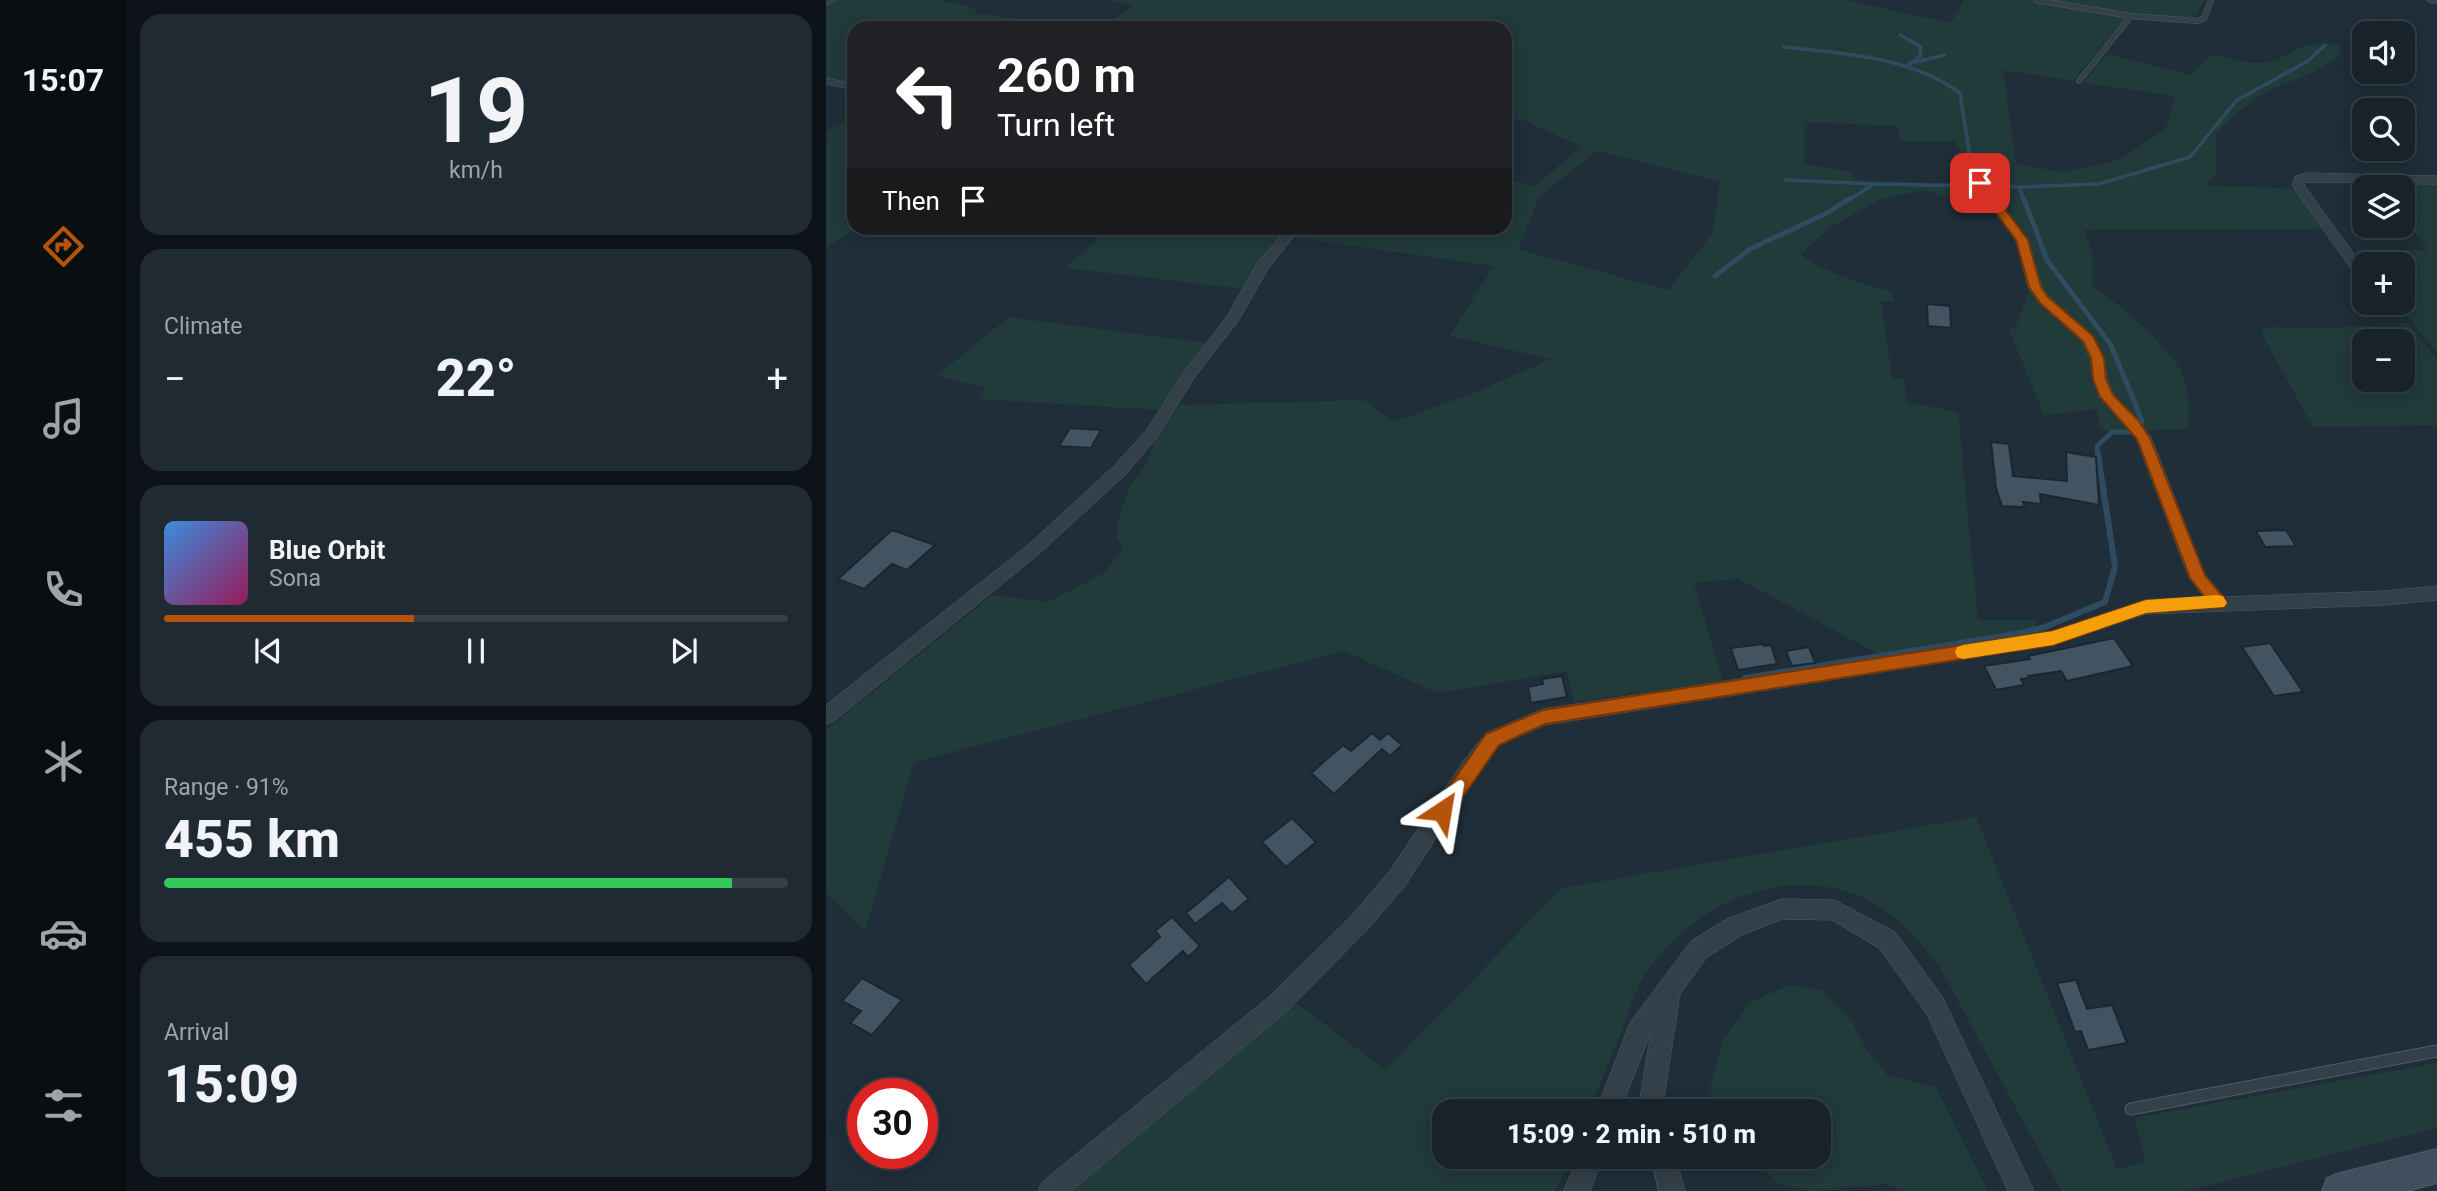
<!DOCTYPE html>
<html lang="en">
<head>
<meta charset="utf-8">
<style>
	:root { --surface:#17222b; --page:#202a33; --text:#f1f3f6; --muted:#9ea4a9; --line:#363f47; --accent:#b45309 }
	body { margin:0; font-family:Roboto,sans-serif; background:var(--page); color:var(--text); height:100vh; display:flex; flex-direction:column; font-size:26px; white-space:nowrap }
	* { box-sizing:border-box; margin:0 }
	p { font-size:23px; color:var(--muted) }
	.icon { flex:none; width:38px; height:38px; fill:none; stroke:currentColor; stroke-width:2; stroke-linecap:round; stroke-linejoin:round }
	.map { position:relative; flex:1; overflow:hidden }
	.side { display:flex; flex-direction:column; gap:14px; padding:14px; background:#0d1318; width:700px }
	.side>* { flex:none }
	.banner { position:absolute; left:21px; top:21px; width:665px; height:214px; border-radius:21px; box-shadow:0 4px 18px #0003,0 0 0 2px var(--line); background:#202124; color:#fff; overflow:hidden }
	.controls { position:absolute; left:1526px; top:21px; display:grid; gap:14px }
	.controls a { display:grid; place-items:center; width:63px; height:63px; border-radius:14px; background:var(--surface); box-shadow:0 4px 18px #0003,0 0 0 2px var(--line); font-size:35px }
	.speed { position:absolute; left:21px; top:1078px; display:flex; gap:14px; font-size:35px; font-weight:700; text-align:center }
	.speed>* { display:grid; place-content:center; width:91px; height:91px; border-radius:50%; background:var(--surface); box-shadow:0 4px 18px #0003,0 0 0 2px var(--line); line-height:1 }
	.speed .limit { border:10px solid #d22; background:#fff; color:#111 }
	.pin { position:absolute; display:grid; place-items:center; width:60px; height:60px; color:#fff; margin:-30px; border-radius:14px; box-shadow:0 4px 10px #0006 }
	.me { position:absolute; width:77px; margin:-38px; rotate:33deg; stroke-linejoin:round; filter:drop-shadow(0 0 5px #0008) }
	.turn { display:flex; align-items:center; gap:24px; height:147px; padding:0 35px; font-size:32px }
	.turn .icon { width:91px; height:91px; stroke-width:2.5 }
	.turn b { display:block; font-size:49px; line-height:60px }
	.then { display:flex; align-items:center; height:66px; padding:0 35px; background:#0003; gap:14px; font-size:26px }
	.big { font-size:52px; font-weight:800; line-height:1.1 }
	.side .tile { flex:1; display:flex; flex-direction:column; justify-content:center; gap:10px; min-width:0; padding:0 24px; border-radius:21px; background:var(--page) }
	.side .dial { align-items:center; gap:0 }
	.dial b { font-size:91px; line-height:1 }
	.song { display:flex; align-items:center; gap:21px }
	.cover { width:84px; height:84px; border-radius:10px; background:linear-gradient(135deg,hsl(210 70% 55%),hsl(330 70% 35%)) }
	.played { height:7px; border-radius:4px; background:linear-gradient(90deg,var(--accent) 40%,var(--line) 40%) }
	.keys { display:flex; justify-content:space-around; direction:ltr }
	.heat { display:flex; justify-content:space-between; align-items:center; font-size:38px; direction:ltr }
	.charge { height:10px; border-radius:5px; background:linear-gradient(90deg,#34c759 91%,var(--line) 0) }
	.trip { position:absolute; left:606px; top:1099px; width:399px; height:70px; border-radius:21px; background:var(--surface); box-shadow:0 4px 18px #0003,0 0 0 2px var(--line); font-weight:800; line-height:70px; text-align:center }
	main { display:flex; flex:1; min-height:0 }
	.tabs { display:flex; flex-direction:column; width:126px; justify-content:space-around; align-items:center; background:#090e11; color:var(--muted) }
	.tabs .icon { width:49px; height:49px }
	.tabs .active { color:var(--accent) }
	.tabs b { font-size:32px; color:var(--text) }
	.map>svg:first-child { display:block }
	.green { fill:#213a3a; fill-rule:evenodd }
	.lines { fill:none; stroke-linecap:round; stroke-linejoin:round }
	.stream-far2 { stroke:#2f4b60; stroke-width:3.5 }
	.stream-far1 { stroke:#2f4b60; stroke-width:5 }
	.stream { stroke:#2f4b60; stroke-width:6 }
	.building { fill:#425461; stroke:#1a2630; stroke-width:2 }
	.service-far1-casing { stroke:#505d67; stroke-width:6 }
	.service-casing { stroke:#505d67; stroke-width:13 }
	.minor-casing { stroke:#505d67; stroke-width:1 }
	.secondary-casing { stroke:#505d67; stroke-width:2 }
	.service-far1 { stroke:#33404a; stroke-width:5 }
	.service { stroke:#33404a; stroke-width:11 }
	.minor { fill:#33404a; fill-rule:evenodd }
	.secondary { fill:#404f5d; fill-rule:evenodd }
	.route { fill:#b45309; stroke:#753606; stroke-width:2 }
	.slow { fill:#f59e0b }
</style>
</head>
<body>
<main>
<nav class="tabs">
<b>15:07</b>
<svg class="icon active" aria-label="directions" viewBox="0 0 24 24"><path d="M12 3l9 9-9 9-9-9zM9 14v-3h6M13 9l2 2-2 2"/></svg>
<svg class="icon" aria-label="music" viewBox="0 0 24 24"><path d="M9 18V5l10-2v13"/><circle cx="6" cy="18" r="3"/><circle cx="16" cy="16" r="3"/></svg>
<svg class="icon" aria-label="phone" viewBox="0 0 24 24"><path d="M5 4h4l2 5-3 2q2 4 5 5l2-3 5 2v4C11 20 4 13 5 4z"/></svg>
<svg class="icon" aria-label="climate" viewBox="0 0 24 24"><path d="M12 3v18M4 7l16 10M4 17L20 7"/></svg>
<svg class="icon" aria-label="car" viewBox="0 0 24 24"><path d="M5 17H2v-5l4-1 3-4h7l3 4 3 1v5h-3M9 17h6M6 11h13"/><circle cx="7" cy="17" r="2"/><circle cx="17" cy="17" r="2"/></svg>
<svg class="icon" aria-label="filters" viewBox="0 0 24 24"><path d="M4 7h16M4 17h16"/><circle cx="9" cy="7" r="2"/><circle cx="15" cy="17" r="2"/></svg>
</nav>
<section class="side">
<div class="tile dial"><b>19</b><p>km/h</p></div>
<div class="tile"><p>Climate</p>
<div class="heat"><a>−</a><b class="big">22°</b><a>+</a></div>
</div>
<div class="tile">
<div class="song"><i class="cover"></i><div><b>Blue Orbit</b><p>Sona</p></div></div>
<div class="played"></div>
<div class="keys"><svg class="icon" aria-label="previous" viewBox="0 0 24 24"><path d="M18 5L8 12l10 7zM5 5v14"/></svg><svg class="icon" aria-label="pause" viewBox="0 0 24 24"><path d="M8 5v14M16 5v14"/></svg><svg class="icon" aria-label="next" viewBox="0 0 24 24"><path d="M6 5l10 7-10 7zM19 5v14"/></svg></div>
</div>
<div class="tile"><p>Range · 91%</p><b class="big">455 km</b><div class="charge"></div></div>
<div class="tile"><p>Arrival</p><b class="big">15:09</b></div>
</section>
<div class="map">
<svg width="1611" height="1191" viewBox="0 0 1611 1191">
	<rect width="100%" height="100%" fill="#1f2e39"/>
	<g class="green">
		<path d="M10,0H113L150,8L148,11L151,13L244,26L243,28H28V84L0,78V5Z"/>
		<path d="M284,0H1019L1125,23L1138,0H1199L1294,16L1298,19L1247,81L1177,70L1190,164L1238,172L1293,160L1340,128L1349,96L1257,83L1281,54L1365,75L1387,54C1401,57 1417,63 1431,63C1461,65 1471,35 1514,46L1515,53C1498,72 1470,78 1447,89C1426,99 1405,117 1390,134V173L1378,185L1471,189L1499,229L1258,230L1267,254L1266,285C1298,309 1331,335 1354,369C1363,384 1364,412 1362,429L1286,432L1275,430L1270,409L1218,415L1183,330L1189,328L1211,272L1167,204L1123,199L1099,190L1055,199L1003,228L975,254C994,271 1041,286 1067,291L1068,302L1055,301L1066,378L1079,379L1080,402L1132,412L1152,620H1209L1210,638L1055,655L912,579L868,583L897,681L748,702L741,671L611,693L518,651L88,762L39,932L0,893V730L166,595L221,602L278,573L298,546L291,540V524L303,487L318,466L329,442L353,405L538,400L567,422L648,393L724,359L624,336L667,266L470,238L479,228H679V179L710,186L754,146L702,122L679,116V28H273L306,6ZM979,122L1071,126L1075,141L1121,142L1128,139L1140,161L1145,181L1137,184L1030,180L1025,172L978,164ZM771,151L894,182L886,234L842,290L692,249L714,196Z"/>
		<path d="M1224,0H1378L1371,15L1363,18L1298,12Z"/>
		<path d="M28,110V228H31L0,247V144L3,142L0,140V131L21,119L18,118Z"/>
		<path d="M1553,183H1611V353L1571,303H1577V264H1540L1530,250H1602L1577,215V187H1556Z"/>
		<path d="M283,228H462L419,289L239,268Z"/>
		<path d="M183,317L382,343L332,410L153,399L160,387L110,376Z"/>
		<path d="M1574,323H1582L1611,360V425L1487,427L1435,333L1440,328L1447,327C1462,327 1512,331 1520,326L1575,327ZM1538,341H1577V380H1538Z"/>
		<path d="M1150,817L1291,1169L1320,1162L1308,1118L1611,1063V1128L1359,1191H1235L1114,968C1099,949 1084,929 1064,914C980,852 868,897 817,978C809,991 804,1008 799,1023C787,1052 775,1082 763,1111H618V1157H746L729,1191H238L471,1003L559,1070L736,888Z"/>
		<path d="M964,985L995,990L1024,1018L1039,1047L1061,1075L1110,1087L1162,1191H1079L1060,1184L984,1191L952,1183L923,1157H992V1111H891L884,1088L896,1041L924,1002Z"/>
	</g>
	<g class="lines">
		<g class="stream-far2">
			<path d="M1074,35L1095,47L1094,56L1080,67"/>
			<path d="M958,47C1017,53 1085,57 1134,93L1145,164"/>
			<path d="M1090,62L1119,55"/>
			<path d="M959,180L1048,184"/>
			<path d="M1157,186L1193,187L1198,201"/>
			<path d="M1193,187L1273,184L1364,157L1411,100L1482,61L1499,45"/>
			<path d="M1021,201L1048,184L1155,186"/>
		</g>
		<g class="stream-far1">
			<path d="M1198,199L1221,260L1285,345L1316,421L1312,432H1286L1271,446L1272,456"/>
			<path d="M889,276L924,249L1003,212L1023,199"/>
		</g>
		<path class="stream" d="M919,678L1196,633L1219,627L1279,602L1289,567L1272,454"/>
	</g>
	<g class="building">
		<path d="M1101,304L1124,306L1125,328L1102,326Z"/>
		<path d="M244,428L275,430L265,448L233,446Z"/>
		<path d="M1165,442L1183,444L1187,476L1241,481L1240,452L1270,457L1273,505L1214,494L1215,504L1197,502L1199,507L1176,506L1170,488Z"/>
		<path d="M66,530L109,545L81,570L66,564L38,589L12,579Z"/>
		<path d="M1460,530L1470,546L1439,547L1430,531Z"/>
		<path d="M1288,638L1307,666L1241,681L1235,671L1202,676L1203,678L1195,679L1198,685L1170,690L1158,666L1204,659L1202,656Z"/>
		<path d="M1444,643L1477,692L1448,696L1416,647Z"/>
		<path d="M937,644L938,646L945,645L951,664L912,670L905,648Z"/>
		<path d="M983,647L989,663L966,666L960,651Z"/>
		<path d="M736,676L741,697L705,703L702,687L717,684L716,679Z"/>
		<path d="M546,733L554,740L562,733L576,745L564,756L556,749L508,794L485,773L517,745L525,751Z"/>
		<path d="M466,818L490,842L460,867L436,842Z"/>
		<path d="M403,877L423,899L406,913L396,903L369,924L360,913Z"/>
		<path d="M346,917L374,946L362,957L357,951L320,984L303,965L334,937L329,931Z"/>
		<path d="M36,978L76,1000L46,1035L24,1023L35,1011L16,1001Z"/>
		<path d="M1250,980L1261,1009L1286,1005L1301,1043L1262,1050L1255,1031L1249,1032L1231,983Z"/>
	</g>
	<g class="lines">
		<g class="service-far1-casing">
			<g id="service-far1">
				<path d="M1210,0L1305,16"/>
				<path d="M1253,81L1305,16L1372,21L1378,18L1385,0"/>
			</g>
		</g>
		<g class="service-casing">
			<path id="service" d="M1305,1109L1611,1051"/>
		</g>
		<g class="minor-casing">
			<g id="minor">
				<path d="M0,0H10L0,6Z"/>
				<path d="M1601,0H1611V4L1603,2Z"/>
				<path d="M0,78L28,84V90L0,84Z"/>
				<path d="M1138,158H1146L1164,189L1202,240L1216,287L1223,297L1267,336L1278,358L1281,379L1288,395L1312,419L1325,437L1379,575L1398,597L1559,591L1611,586V600L1559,605L1320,614L1227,645L719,725L674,745L653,771L579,886L541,930L460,1012L245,1191H212L216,1182L444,996L525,916L563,872L639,759L660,733L717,709L1227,631L1320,600L1379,598L1363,578L1310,438L1274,397L1267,379L1264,358L1256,341L1213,303L1202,287L1190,240L1152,190L1136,161Z"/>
				<path d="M1480,173L1611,176V184L1479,182L1478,185L1538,268V281L1533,280L1466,185L1469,177Z"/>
				<path d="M463,228H475L443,267L413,320L368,378L330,439L300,474L214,553L7,722L0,724V705L202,545L288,466L320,431L358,372L400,318L432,262Z"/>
				<path d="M1550,303H1564L1567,307L1560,311L1555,310Z"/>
				<path d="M956,899L1008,900L1069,932L1117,998L1208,1191H1182L1101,1014L1053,948L1006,920L956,919L916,935L881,957L854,994L836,1111H812L825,1032L794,1111H770L804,1023L865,941L901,919Z"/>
				<path d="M753,1157H777L764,1191H738Z"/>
				<path d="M825,1157H849L859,1191H833Z"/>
			</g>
		</g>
		<g class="secondary-casing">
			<path id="secondary" d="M1611,1149V1183L1582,1191H1496L1501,1178L1514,1173Z"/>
		</g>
		<use href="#service-far1" class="service-far1"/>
		<use href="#service" class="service"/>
		<use href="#minor" class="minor"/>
		<use href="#secondary" class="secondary"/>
	</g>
	<path class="route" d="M1150,181H1158L1202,240L1215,287L1222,297L1267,336L1278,358L1280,379L1287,395L1312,420L1324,438L1379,575L1398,598L1401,603L1398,607L1320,613L1227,645L719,724L673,745L623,817L616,819L610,817L607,811L610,805L660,734L717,710L1227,631L1320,600L1379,597L1364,578L1311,439L1274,397L1267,379L1265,358L1257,341L1214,303L1203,287L1190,240L1148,183Z"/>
	<path class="slow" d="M1391,595L1397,596L1401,603L1398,607L1320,613L1227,645L1137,659L1131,657L1129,652L1131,647L1137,645L1227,631L1320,600Z"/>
</svg>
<div class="controls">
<a><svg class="icon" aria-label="sound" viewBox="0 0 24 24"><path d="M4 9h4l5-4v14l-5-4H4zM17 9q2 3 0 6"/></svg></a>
<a><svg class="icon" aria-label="search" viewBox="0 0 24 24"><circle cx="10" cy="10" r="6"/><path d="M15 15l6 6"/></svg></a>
<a><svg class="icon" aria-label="layers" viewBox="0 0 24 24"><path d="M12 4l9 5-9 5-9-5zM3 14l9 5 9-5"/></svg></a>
<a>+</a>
<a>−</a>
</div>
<div class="speed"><div class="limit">30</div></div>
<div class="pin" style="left:1154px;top:183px;background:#d93025"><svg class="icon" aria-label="arrive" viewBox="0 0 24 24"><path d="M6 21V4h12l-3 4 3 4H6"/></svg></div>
<svg class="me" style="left:616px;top:811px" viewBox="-20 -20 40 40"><path d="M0-17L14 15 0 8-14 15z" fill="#b45309" stroke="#fff" stroke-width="4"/></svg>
<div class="trip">15:09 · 2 min · 510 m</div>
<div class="banner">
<div class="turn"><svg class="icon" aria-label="left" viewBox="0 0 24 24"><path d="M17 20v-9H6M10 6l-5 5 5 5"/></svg><div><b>260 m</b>Turn left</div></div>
<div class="then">Then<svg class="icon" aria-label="arrive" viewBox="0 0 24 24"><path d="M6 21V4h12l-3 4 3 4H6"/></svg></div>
</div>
</div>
</main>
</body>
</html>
